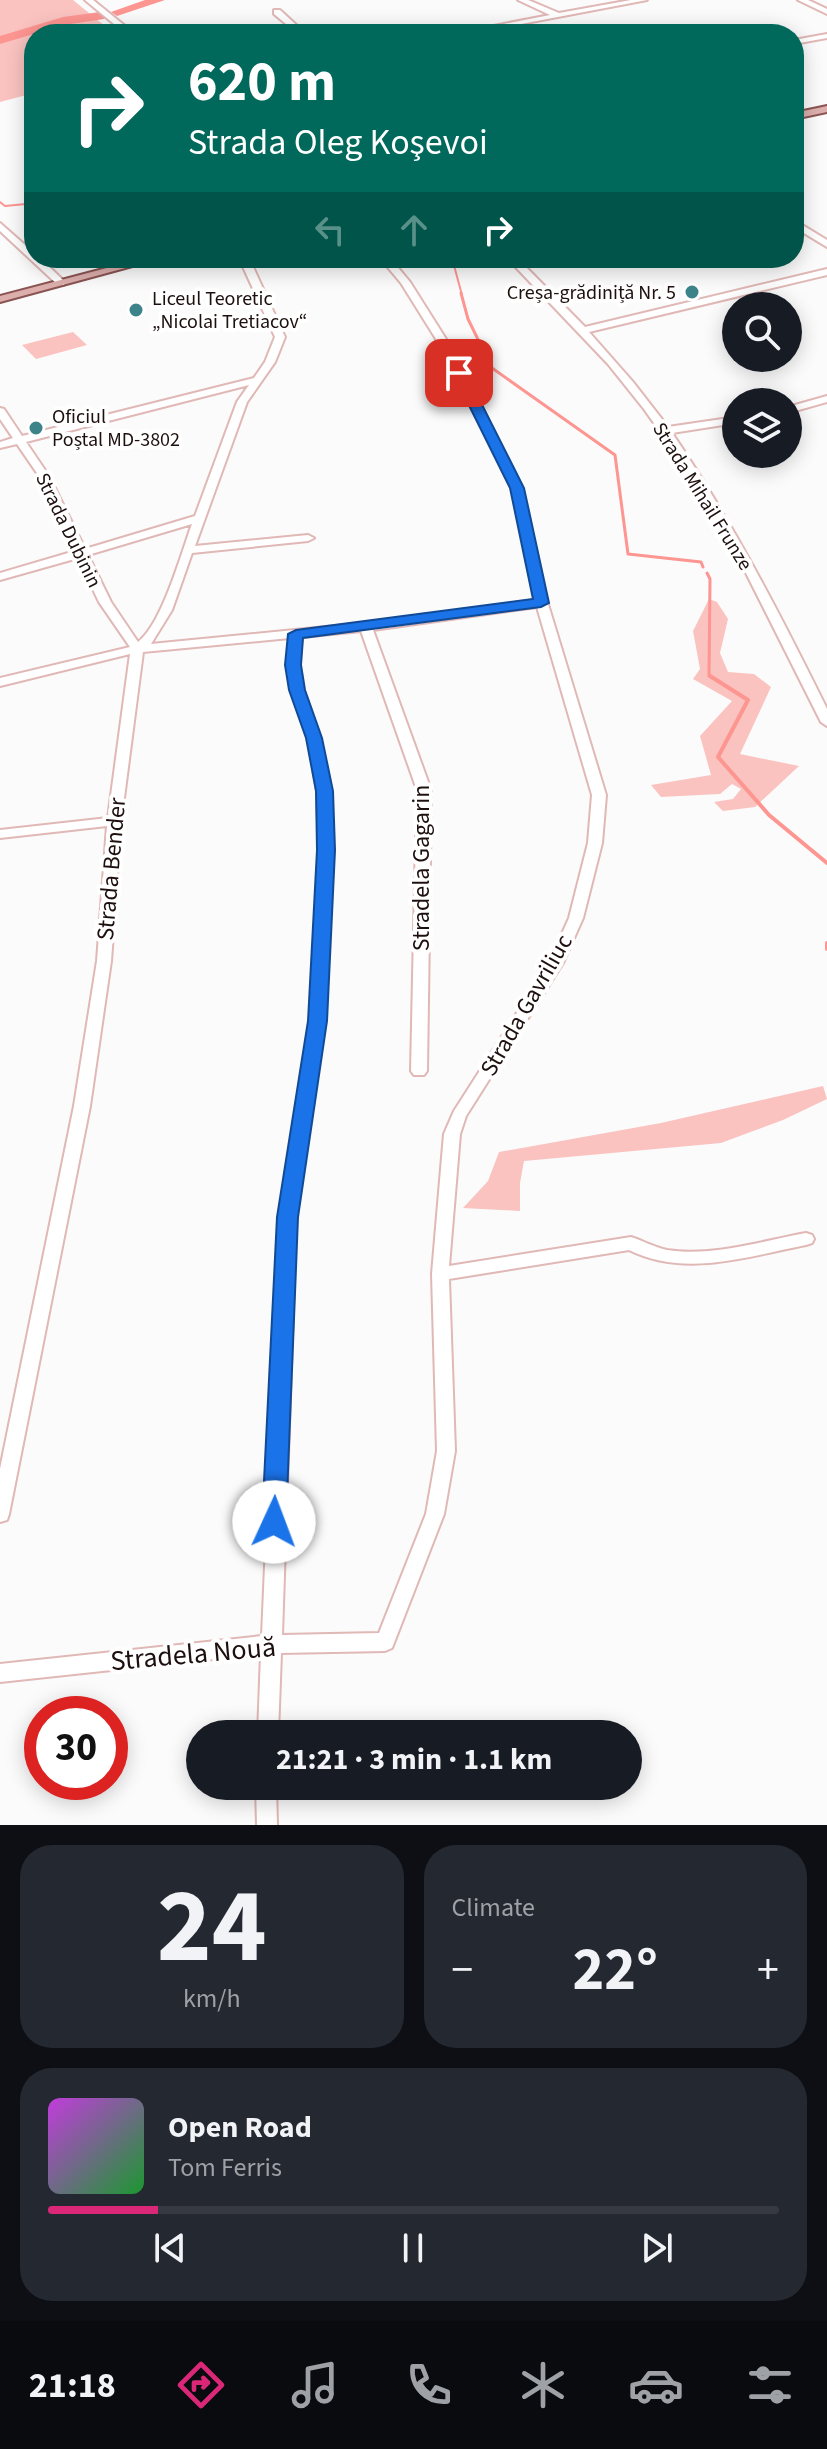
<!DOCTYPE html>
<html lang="en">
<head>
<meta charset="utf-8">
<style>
	:root { --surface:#171b24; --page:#242831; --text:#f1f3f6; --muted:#9ea1a6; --line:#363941; --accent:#db2777 }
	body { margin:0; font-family:"Source Sans 3",sans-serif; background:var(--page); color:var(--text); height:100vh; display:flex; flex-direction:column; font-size:30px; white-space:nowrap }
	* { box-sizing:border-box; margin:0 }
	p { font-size:26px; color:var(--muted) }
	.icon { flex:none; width:44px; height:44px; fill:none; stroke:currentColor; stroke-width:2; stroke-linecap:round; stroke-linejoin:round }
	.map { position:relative; height:1825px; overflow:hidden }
	.drawer { display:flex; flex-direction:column; gap:20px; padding:20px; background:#0d0f14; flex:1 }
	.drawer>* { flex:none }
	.top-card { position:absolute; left:24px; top:24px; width:780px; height:244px; border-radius:32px; box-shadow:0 4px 20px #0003; background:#00695c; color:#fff; overflow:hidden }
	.tools { position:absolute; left:722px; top:292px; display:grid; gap:16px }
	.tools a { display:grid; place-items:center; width:80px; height:80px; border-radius:50%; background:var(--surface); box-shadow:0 4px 20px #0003; font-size:40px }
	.speed { position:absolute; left:24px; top:1696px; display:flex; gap:16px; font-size:40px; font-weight:700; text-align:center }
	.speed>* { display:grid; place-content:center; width:104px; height:104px; border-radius:50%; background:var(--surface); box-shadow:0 4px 20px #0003; line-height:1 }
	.speed .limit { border:12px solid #d22; background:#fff; color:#111 }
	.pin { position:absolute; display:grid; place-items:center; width:68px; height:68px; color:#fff; margin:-34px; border-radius:16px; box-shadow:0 4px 12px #0006 }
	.me { position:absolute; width:88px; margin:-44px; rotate:2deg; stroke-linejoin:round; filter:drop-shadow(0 0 6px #0008) }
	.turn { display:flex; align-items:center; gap:28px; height:168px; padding:0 32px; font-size:36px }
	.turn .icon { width:104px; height:104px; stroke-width:2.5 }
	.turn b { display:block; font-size:56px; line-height:68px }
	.lanes { display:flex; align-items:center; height:76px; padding:0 32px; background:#0003; justify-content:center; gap:40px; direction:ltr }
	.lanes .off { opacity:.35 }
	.big { font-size:60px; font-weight:700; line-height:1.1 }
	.drawer .card { flex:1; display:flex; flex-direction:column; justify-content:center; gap:12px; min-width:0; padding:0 28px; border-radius:32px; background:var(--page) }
	.drawer .dial { align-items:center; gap:0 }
	.dial b { font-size:104px; line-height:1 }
	.song { display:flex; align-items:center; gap:24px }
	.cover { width:96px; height:96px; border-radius:12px; background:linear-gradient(135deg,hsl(290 70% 55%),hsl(130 70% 35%)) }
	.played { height:8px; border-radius:4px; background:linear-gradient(90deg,var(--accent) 15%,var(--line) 15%) }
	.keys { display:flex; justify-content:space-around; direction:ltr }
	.heat { display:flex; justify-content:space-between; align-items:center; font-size:44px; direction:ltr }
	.drawer .tiles { flex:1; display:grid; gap:20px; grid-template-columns:1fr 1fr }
	.card:last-child { grid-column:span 2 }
	.trip { position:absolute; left:186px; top:1720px; width:456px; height:80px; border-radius:40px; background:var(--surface); box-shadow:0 4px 20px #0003; font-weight:700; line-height:80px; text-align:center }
	.menu { display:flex; height:128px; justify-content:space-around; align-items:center; background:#090b0e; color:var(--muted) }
	.menu .icon { width:56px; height:56px }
	.menu .current { color:var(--accent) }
	.menu b { font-size:36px; color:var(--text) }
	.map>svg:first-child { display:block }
	.green { fill:#fac3c0 }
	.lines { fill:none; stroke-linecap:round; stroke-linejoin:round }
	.stream-far2 { stroke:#fd9591; stroke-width:2 }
	.stream-far1 { stroke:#fd9591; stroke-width:3 }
	.stream { stroke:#fd9591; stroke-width:4 }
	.river { fill:#fd9591; fill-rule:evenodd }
	.minor-casing { stroke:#e0b8b6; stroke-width:4 }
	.major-casing { stroke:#8a5452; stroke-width:4 }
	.minor { fill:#fff; fill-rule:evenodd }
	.major { fill:#dcafad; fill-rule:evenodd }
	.route { fill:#1a73e8; stroke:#114b97; stroke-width:2 }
	.poi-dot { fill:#3d848a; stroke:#fff; stroke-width:3 }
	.labels { text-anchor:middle; stroke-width:8; stroke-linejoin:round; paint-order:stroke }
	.far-poi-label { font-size:20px; fill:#1d100f; stroke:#fff; text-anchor:start }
	.far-street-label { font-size:20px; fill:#1d100f; stroke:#fff }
	.street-label { font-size:24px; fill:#1d100f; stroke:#fff }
	.near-street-label { font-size:28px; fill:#1d100f; stroke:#fff }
</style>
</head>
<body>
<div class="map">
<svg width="827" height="1825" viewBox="0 0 827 1825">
	<rect width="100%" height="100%" fill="#fbfbfb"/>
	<g class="green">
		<path d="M0,0H73L105,26L74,34H34V93L0,102Z"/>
		<path d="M73,332L87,345L36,359L22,345Z"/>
		<path d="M709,599L717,602L728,619L720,653L728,672L754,674L771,687L740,754L799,766L755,807L723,811L714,802L733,799L741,789L732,784L720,794L661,797L651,785L711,775L700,736L732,701L693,679L700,669L693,631Z"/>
		<path d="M823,1086L827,1099L783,1120L721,1143L524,1161L520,1183V1211L463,1208L488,1181L499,1152L661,1123Z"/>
	</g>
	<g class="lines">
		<g class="stream-far2">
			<path d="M0,202L5,206L26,204"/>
			<path d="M452,258L462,295"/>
		</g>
		<g class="stream-far1">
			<path d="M461,293L468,319L492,368L615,455L628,554L701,562L703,567"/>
			<path d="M707,573L710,579L709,676L713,678"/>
		</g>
		<g class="stream">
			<path d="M710,676L748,700L718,757L769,815L827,863"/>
			<path d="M827,943V949"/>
		</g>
		<g class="river">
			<path d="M145,0H165L117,16L111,12Z"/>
			<path d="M100,12L106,16L104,19L64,25L0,44V36L63,17Z"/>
		</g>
		<g class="minor-casing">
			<g id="minor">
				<path d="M85,0H93L135,34H126Z"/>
				<path d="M518,0H528L559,13L631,0H647L468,34H452L550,15Z"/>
				<path d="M798,0H808L827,9V14Z"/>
				<path d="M274,10H280L306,34H298L274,14Z"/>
				<path d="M827,34V38L794,44V40Z"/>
				<path d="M794,220L827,240V247L794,227Z"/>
				<path d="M0,223L34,253V258H40L64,281V285H58L0,231Z"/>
				<path d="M239,258H249L285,337L275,362L247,402L195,546L308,535L314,538L308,541L192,553L172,610L151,644L366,623L535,600L512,488L441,347L401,283L380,258H390L410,282L451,347L522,488L544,591L606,795L602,843L583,918L563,963L466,1116L460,1134L449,1266L631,1237C643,1241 654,1247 667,1250C712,1257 762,1241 806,1233L812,1235L814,1239L812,1243L806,1245C749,1256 685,1278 629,1250L449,1279L455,1451L444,1514L392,1648L385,1651L281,1653L278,1734H258L261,1654L0,1682V1664L262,1636L280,1217L311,1021L319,850L317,791L308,738L291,690L287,665L290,638L143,652L121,821L111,961L90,1106L9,1514L7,1520L0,1522V1469L74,1106L97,961L107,826L0,838V830L108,818L130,654L0,686V678L130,647L99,602L78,558L0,580V573L75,551L39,476L17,444L0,448V442L13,438L0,419V408L4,409L22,436L254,378L265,362L275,337ZM249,385L237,402L195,516L85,549L49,476L26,442ZM192,524C181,554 162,624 138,642L111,602L88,555ZM537,607L592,795L588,843L569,918L549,963L454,1111L444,1134L432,1274L437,1451L426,1514L379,1633L282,1635L296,1217L325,1021L333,850L331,791L320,738L303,690L299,665L302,637L361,631L417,790L411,1071L414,1075H424L427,1071L431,790L373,630Z"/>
				<path d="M507,258H517L585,327L827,269V275L589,332L633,382L668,427L736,417V423L672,433C732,521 780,614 827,709V726L821,722L746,573L683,464L644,409L608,364Z"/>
				<path d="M827,396V402L788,413V407Z"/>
				<path d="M256,1786H276L277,1825H257Z"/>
			</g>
		</g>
		<g class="major-casing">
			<g id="major">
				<path d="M827,106V112L794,119V113Z"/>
				<path d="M145,258H162L0,302V296Z"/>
			</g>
		</g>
		<use href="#minor" class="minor"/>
		<use href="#major" class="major"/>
	</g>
	<path class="route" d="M459,369L466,373L524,488L549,603L541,607L303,638L301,665L305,690L322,738L333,791L335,850L327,1021L298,1217L286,1522L283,1530L274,1533L266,1530L262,1522L277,1217L308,1021L317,850L316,791L306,738L289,690L285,665L288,634L296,630L533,599L510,488L453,373Z"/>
	<g class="poi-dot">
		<circle cx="692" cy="292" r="8"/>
		<circle cx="136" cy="310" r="8"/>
		<circle cx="36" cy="428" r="8"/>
	</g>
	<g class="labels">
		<g class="far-poi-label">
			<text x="676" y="299" text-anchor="end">Creșa-grădiniță Nr. 5</text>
			<text x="152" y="305">Liceul Teoretic<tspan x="152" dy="23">„Nicolai Tretiacov“</tspan></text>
			<text x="52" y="423">Oficiul<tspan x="52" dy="23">Poștal MD-3802</tspan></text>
		</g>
		<g class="far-street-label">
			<text transform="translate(703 496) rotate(58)" y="7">Strada Mihail Frunze</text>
			<text transform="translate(69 530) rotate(64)" y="7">Strada Dubinin</text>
		</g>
		<g class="street-label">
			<text transform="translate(421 868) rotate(-90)" y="8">Stradela Gagarin</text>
			<text transform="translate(111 869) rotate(-85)" y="8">Strada Bender</text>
			<text transform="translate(526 1005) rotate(-60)" y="8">Strada Gavriliuc</text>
		</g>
		<g class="near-street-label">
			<text transform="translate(193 1653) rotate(-5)" y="10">Stradela Nouă</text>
		</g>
	</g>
</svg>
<div class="tools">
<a><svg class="icon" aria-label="search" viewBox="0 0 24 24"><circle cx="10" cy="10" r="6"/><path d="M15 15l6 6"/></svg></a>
<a><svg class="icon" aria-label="layers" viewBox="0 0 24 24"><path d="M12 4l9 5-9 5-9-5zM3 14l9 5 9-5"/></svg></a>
</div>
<div class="speed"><div class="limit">30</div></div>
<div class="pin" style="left:459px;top:373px;background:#d93025"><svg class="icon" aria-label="arrive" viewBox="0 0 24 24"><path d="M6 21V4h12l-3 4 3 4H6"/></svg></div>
<svg class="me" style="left:274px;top:1522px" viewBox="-20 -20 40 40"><circle r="19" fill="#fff"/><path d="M0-13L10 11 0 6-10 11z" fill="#1a73e8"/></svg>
<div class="trip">21:21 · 3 min · 1.1 km</div>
<div class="top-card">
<div class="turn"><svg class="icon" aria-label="right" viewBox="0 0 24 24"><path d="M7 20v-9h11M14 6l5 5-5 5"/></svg><div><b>620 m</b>Strada Oleg Koşevoi</div></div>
<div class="lanes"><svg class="icon off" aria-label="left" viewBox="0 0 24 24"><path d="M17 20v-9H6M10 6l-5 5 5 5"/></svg><svg class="icon off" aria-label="ahead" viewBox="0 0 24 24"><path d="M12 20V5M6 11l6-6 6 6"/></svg><svg class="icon" aria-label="right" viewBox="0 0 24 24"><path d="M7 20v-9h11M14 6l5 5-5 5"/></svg></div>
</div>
</div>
<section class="drawer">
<div class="tiles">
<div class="card dial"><b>24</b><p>km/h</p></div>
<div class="card"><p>Climate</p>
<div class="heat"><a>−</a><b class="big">22°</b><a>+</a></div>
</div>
<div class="card">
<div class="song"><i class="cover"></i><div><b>Open Road</b><p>Tom Ferris</p></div></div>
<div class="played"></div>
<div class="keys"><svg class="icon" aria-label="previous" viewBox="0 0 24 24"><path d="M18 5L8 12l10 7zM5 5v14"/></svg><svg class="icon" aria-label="pause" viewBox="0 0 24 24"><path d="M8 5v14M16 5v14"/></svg><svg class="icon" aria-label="next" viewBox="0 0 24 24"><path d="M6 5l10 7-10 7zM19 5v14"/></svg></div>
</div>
</div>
</section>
<nav class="menu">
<b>21:18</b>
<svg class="icon current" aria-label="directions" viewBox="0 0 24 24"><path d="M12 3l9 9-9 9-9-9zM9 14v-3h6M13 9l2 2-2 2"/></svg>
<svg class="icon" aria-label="music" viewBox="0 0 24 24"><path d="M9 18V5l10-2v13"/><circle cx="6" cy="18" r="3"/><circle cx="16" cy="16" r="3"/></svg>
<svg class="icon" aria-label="phone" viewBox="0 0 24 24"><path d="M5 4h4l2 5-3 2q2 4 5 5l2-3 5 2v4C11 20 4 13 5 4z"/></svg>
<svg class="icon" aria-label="climate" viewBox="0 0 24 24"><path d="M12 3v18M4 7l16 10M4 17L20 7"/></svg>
<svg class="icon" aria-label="car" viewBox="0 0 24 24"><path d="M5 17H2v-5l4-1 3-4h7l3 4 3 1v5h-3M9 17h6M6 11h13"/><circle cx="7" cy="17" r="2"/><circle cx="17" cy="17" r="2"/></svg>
<svg class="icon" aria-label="filters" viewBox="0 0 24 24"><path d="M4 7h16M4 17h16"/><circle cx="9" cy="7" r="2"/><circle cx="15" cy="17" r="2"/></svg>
</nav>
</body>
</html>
